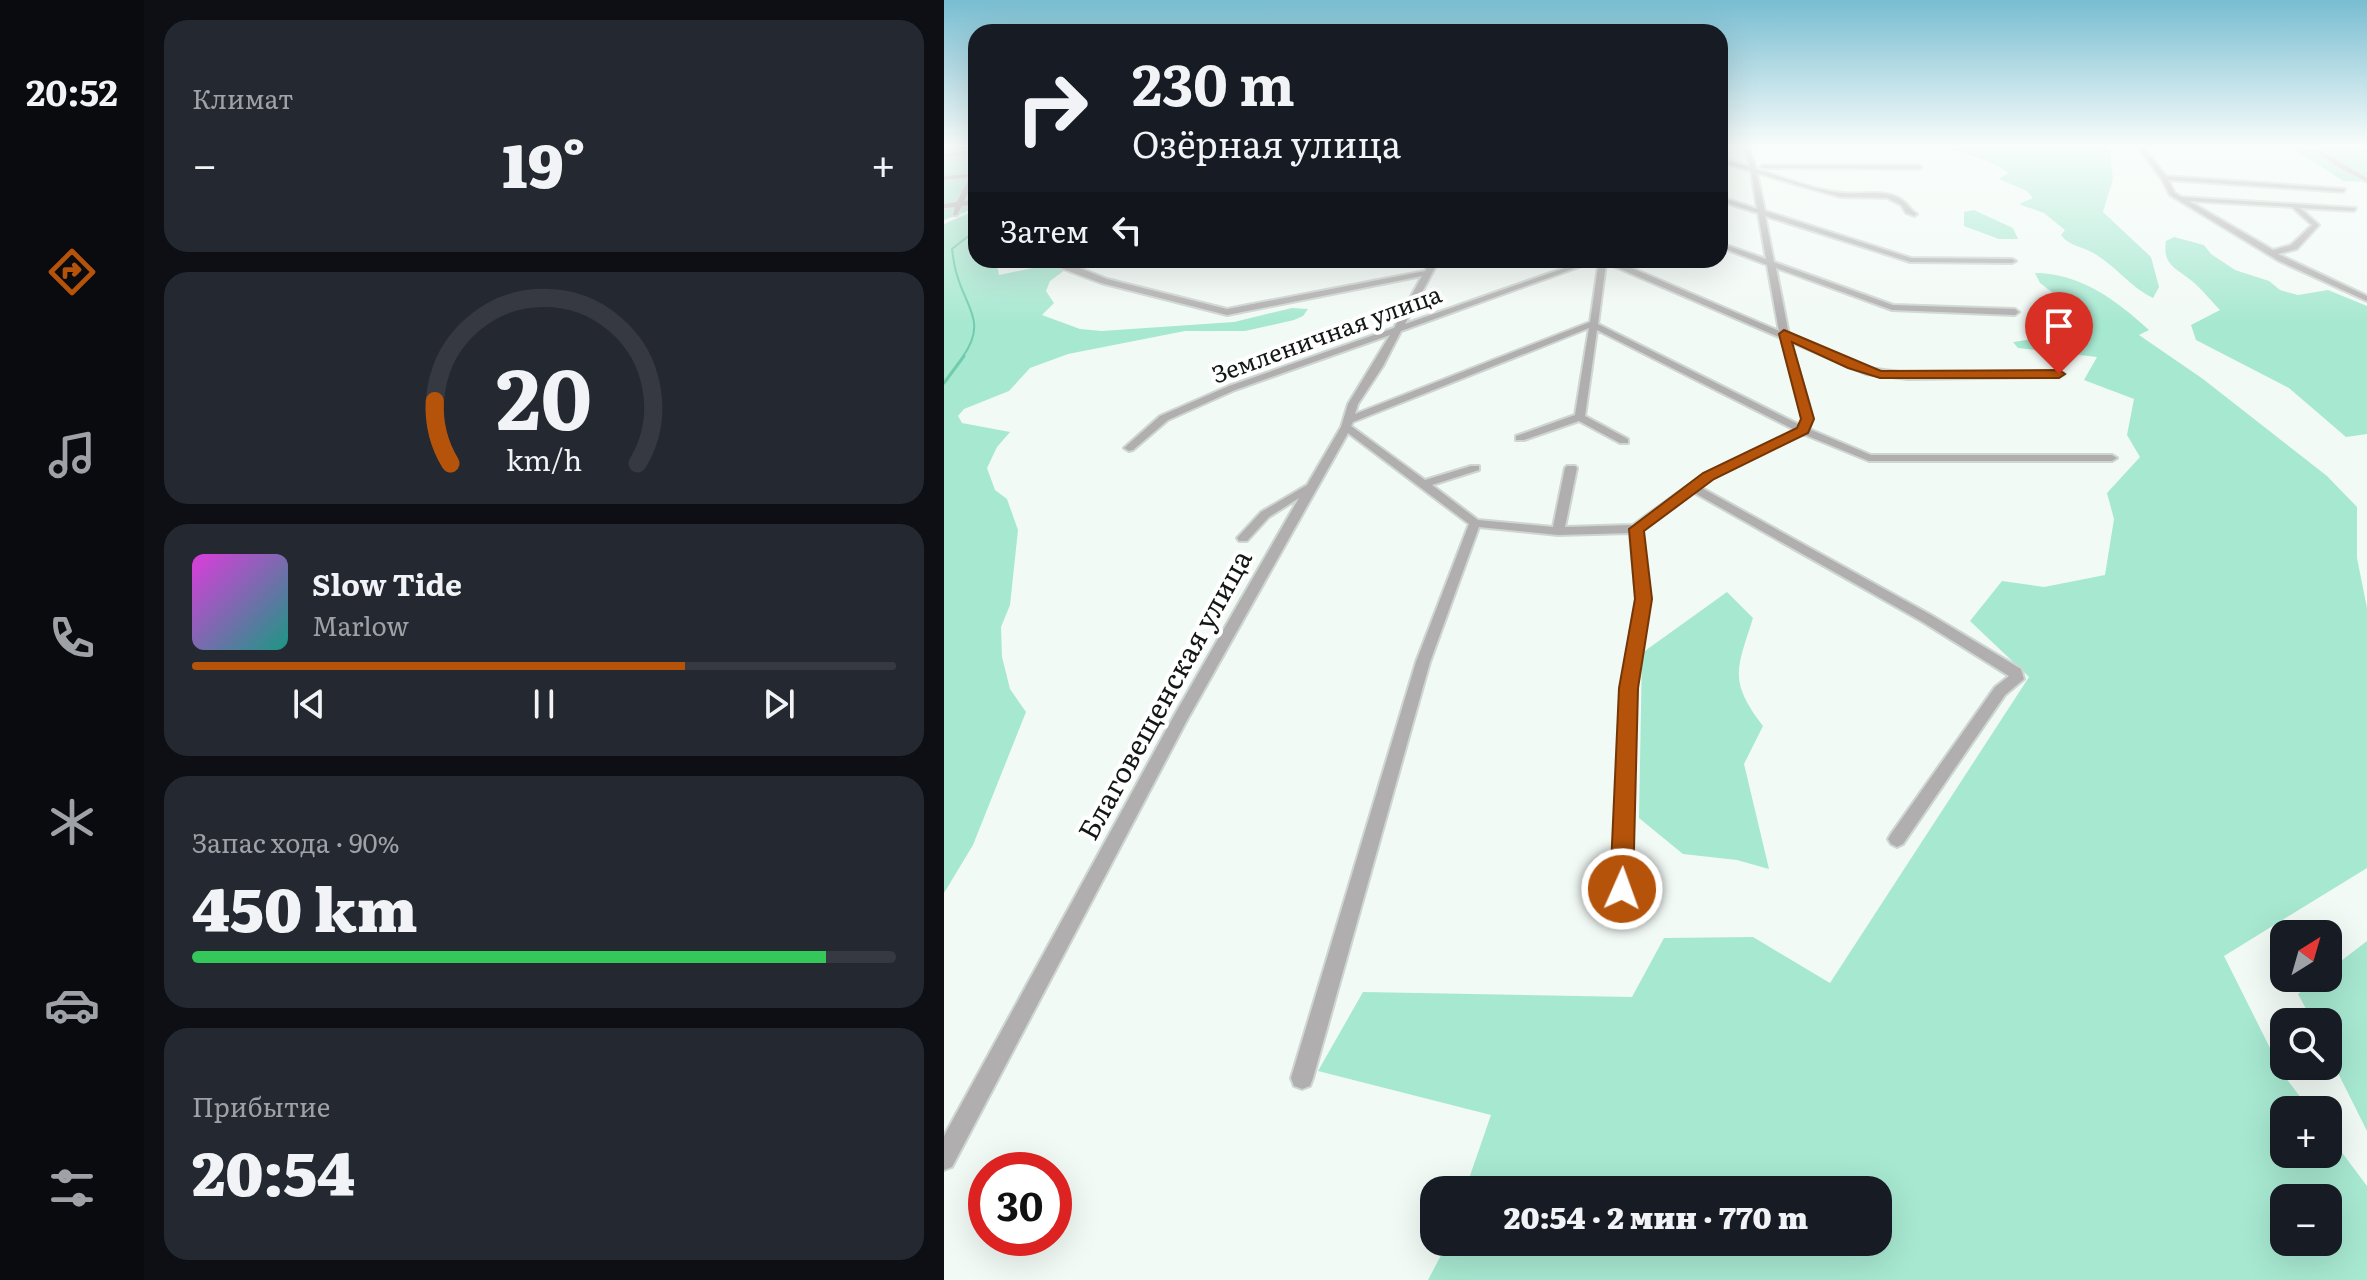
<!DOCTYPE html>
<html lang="ru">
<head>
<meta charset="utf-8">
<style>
	:root { --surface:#171b24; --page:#242831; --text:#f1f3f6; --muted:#9ea1a6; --line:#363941; --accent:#b45309 }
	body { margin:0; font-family:Literata,serif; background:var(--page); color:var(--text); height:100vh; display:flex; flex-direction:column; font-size:30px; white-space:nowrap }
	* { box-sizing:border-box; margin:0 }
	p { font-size:26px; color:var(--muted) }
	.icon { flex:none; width:44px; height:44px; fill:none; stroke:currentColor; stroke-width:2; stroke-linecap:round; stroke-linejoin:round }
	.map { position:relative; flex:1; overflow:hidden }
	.details { display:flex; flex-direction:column; gap:20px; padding:20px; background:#0d0f14; width:800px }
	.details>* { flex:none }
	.banner { position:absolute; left:24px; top:24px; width:760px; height:244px; border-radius:24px; box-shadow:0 8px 32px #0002; background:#171b24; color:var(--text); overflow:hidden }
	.needle { width:52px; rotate:37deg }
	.controls { position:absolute; left:1326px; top:920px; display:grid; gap:16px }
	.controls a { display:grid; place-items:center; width:72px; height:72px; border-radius:16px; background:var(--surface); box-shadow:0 8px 32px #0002; font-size:40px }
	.speed { position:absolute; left:24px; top:1152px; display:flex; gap:16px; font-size:40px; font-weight:700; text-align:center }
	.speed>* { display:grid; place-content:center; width:104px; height:104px; border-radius:50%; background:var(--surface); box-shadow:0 8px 32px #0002; line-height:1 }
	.speed .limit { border:12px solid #d22; background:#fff; color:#111 }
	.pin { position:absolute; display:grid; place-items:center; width:68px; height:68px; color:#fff; margin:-82px -34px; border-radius:50% 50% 50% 0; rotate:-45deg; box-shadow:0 0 8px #0007 }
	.pin .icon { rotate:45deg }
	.me { position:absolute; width:88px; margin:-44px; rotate:2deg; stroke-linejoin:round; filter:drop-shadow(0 0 6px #0008) }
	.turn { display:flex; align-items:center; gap:28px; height:168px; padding:0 32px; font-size:36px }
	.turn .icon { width:104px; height:104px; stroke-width:2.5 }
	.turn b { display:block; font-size:56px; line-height:68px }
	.then { display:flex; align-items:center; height:76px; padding:0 32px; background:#0003; gap:16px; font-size:30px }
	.big { font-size:60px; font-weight:800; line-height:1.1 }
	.details .tile { flex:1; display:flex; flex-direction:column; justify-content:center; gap:12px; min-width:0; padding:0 28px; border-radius:24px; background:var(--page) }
	.details .dial { align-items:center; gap:0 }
	.dial svg { height:208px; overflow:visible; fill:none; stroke:var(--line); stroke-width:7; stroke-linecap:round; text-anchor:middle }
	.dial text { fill:var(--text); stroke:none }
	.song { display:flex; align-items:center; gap:24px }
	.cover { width:96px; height:96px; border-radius:12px; background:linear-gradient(135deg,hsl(300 70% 55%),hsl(170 70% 35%)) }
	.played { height:8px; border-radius:4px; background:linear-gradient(90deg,var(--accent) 70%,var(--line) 70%) }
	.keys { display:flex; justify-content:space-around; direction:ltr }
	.heat { display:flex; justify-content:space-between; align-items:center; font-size:44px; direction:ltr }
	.charge { height:12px; border-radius:6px; background:linear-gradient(90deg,#34c759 90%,var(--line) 0) }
	.trip { position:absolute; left:476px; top:1176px; width:472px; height:80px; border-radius:24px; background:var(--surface); box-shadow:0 8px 32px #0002; font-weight:800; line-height:80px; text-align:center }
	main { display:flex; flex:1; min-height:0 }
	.dock { display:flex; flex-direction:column; width:144px; justify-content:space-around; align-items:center; background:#090b0e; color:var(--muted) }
	.dock .icon { width:56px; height:56px }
	.dock .on { color:var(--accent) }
	.dock b { font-size:36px; color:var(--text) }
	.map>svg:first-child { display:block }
	.green { fill:#a7e8d1; fill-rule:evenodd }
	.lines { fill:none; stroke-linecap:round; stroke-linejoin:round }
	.stream-far1 { stroke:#71cbae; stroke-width:2 }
	.stream { stroke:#71cbae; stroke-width:3 }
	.minor-casing { stroke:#ced6d2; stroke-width:4 }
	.minor { fill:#b1aeb0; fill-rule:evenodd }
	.route { fill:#b45309; stroke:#753606; stroke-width:2 }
	.labels { text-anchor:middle; stroke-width:8; stroke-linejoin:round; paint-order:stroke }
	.far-street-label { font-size:24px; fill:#141716; stroke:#fff }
	.street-label { font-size:28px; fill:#141716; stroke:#fff }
</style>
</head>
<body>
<main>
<nav class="dock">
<b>20:52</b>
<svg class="icon on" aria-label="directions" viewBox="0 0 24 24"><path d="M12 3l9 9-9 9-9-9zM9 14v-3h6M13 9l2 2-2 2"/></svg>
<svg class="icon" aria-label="music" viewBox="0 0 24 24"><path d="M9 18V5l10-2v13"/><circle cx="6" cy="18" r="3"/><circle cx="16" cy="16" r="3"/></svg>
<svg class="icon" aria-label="phone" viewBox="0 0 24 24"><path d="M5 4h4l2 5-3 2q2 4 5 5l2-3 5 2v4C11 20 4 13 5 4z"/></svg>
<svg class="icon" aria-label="climate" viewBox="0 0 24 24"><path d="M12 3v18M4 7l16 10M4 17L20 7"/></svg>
<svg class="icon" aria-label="car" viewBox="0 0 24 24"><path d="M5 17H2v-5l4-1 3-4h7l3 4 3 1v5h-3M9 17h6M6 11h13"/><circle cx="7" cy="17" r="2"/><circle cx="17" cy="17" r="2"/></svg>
<svg class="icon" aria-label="filters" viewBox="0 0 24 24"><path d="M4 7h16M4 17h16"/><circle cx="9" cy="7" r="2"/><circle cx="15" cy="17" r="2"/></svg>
</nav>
<section class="details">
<div class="tile"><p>Климат</p>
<div class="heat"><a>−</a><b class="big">19°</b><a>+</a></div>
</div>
<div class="tile dial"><svg viewBox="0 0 100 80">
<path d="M14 69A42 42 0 1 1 86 69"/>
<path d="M14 69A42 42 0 0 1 8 45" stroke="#b45309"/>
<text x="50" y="56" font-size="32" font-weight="700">20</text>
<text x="50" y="72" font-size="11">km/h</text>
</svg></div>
<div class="tile">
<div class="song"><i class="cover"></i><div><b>Slow Tide</b><p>Marlow</p></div></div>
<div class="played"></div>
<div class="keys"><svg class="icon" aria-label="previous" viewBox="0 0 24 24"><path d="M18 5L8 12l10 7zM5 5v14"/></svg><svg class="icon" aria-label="pause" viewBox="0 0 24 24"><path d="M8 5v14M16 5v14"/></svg><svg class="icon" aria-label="next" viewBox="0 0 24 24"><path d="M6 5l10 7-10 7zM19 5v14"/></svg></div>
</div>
<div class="tile"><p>Запас хода · 90%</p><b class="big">450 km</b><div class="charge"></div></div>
<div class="tile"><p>Прибытие</p><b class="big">20:54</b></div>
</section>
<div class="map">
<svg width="1423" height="1280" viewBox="0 0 1423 1280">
	<rect width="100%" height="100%" fill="#f2faf6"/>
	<g class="green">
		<path d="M0,145H32V208L0,220Z"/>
		<path d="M1002,145H1154L1166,151L1169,179L1159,212L1207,257L1215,287L1209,298C1186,287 1172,266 1151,254C1139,246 1126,247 1117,235L1121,230L1100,213L1075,204L1089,198L1083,191L1055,179L1064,173C1047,158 1023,157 1002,145Z"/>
		<path d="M1344,145H1423V182L1399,181Z"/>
		<path d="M32,210V260H64L53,266L55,275L118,262L121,270L106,281L102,291L110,303L98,315L136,329L158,331L290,322L348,308L364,309L359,316L350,320L301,331H241L124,354L86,368L65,391L20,409L14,416L18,423L66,432L53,447L43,468L51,490L63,499L74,530L66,605L57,627L58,657L66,689L82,712L29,845L0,893V224Z"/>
		<path d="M1030,210L1069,228L1074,239H1055L1020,226V212Z"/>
		<path d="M1230,237L1260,245L1267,254L1291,270L1325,281L1336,290L1354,295L1384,290L1423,306V434L1402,437L1345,388L1252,340L1247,325L1276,310C1267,301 1258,289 1248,281C1232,268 1218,265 1222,241Z"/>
		<path d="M1091,273C1136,273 1172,300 1205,330L1195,335L1259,379L1383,476L1413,507V558L1423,608V868L1280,956L1339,1074L1366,1110H1340V1154H1384V1134L1423,1186V1280H484L504,1242H934V1190H521L547,1115L374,1071L419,992L688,997L720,938L809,937L886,983L1085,677L1026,621L1058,581L1100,587L1161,575L1170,519L1163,493L1196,457L1183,435L1190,399L1140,380L1153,357L1074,348L1069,342L1130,333L1145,323L1107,317L1097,311L1126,306L1096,283ZM1340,1198H1384V1242H1340Z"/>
		<path d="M783,592L809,618C793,669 784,680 819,726L800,764L825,869L793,860L739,854L695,818L698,653Z"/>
		<path d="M1423,941V1131L1384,1053V1022H1369L1354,994L1375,978H1384V971Z"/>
	</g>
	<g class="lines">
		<path class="stream-far1" d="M18,358C44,322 22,308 13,275C10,266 9,257 8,249L32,230"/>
		<path class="stream" d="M0,383L20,356"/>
		<g class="minor-casing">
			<g id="minor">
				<path d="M799,145H805L812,169C840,178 869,190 898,193C917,195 938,189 955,198C963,202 966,210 973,214L970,216L962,213L957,205L943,198L896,197L813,173L821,211L967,258L1068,259L1072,261L1068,263L966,262L821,216L830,262L949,305L1071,309L1075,312L1071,315L948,310L832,268L845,335L924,368L964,373L1115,371L1120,374L1115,377L964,379L922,374L847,342L869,419L865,429L927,455H1168L1173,458L1168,461H925L859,434L768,478L756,487L987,615L1077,669L1080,679L1061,695L959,844L953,847L947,844L944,839L947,834L1051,687L1065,676L977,621L749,492L698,530L706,599L691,688L687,889L684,895L678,898L672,895L669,889L677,688L692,599L686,533L614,535L535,527L486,662L369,1078L366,1086L358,1089L350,1086L347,1078L472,662L525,524L404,433L242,722L8,1167L0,1170V1136L231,714L355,498L325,517L303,541H295L293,538L317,512L363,485L397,427L404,404L446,335L291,390L224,420L189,450L185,451L180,448L216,416L285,386L450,328L478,276L283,315L157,283L114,267L107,260H116L163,279L283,309L481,271L487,260H495L461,324L643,260H654L457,331L439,366L414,404L411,414L646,322L655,260H669L835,331L823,265L776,247V243L822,259L814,213L776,201V197L813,209L807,171L776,162V158L806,167ZM662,263L837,338L859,419L856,425L654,324ZM645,328L631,415L572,436V440H580L635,421L676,443H684V439L641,416L653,330L851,430L760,474L689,525L621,527L633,468L631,466H623L621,468L609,527L534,520L488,485L535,470V466H527L481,480L407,426L409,422Z"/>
				<path d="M1192,145H1198L1222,176L1401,189L1399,192L1224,180L1231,193L1238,197L1412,208L1410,211L1356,208L1375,225L1353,249L1334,254L1423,296V301L1335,261L1226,195L1217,178ZM1245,201L1348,207L1368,225L1347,245L1329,250Z"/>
				<path d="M1362,145C1372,145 1410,171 1423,178V182L1394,167Z"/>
				<path d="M1419,145H1423V147L1420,146Z"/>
				<path d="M32,150V154L0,157V153Z"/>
				<path d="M818,165H975L978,167L975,169L816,168Z"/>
				<path d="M32,169V177L20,201L32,200V204L18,206L13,215H9L11,207L0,208V204L13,202L26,177L0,180V176L28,174Z"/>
				<path d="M344,260H360L356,262Z"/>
			</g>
		</g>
		<use href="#minor" class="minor"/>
	</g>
	<linearGradient id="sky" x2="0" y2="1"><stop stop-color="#78bdd1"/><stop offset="0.45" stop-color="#f9fdfb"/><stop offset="1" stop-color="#f9fdfb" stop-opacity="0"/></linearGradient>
	<rect width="1423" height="324" fill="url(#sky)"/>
	<path class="route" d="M840,330L937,371L1115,370L1121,374L1115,378H936L904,368L848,342L870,419L864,433L770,479L700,531L708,599L694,688L689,889L686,897L678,900L669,897L666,889L675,688L691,599L685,529L759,473L853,428L857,419L835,334Z"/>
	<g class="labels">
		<g class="far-street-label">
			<text transform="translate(383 335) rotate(-20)" y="8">Земленичная улица</text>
		</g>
		<g class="street-label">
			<text transform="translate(221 695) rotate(-61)" y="10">Благовещенская улица</text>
		</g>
	</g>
</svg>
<div class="controls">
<a><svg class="needle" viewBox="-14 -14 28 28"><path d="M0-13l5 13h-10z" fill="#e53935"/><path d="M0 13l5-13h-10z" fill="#9ea1a6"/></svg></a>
<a><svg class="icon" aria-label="search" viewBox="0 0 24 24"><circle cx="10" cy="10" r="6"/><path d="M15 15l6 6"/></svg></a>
<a>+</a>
<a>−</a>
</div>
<div class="speed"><div class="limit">30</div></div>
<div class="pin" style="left:1115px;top:374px;background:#d93025"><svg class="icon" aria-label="arrive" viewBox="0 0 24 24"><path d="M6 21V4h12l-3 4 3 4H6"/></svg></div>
<svg class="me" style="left:678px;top:889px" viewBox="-20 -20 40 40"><circle r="17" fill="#b45309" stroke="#fff" stroke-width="3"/><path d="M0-11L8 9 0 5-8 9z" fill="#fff"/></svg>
<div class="trip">20:54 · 2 мин · 770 m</div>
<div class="banner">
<div class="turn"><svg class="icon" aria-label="right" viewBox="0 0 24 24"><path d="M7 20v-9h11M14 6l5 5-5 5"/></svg><div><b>230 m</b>Озёрная улица</div></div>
<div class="then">Затем<svg class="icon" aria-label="left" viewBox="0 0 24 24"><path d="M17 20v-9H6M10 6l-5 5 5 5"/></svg></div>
</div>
</div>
</main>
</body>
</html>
